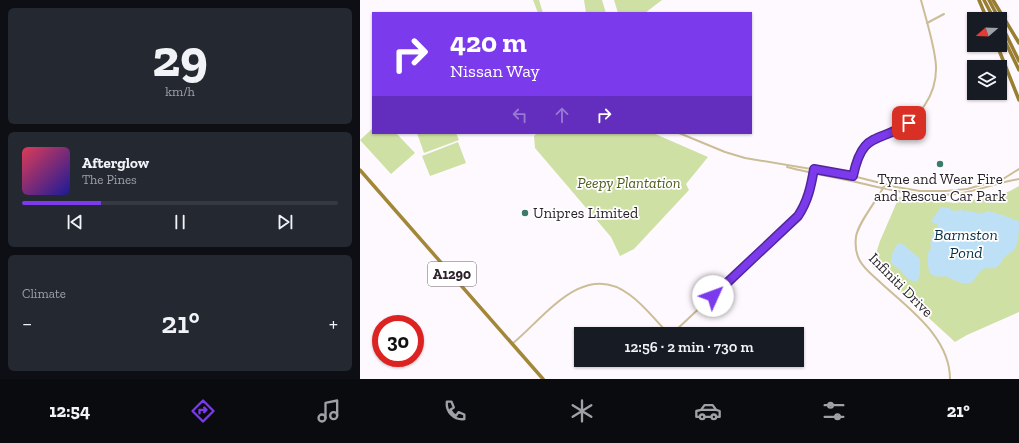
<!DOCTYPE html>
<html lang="en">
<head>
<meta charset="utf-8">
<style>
	:root { --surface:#171b24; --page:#242831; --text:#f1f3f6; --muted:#9ea1a6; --line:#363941; --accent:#7c3aed }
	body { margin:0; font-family:"Zilla Slab",serif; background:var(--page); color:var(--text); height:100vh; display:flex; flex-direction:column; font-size:15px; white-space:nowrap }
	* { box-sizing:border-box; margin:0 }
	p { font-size:13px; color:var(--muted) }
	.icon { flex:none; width:22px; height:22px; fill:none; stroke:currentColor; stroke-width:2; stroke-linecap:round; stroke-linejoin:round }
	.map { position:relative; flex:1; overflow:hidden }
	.panel { display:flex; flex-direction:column; gap:8px; padding:8px; background:#0d0f14; width:360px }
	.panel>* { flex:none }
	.banner { position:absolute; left:12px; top:12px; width:380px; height:122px; border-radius:0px; box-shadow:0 1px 3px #0004; background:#7c3aed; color:#fff; overflow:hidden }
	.needle { width:26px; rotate:251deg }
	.buttons { position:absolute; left:607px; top:12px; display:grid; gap:8px }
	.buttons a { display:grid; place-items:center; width:40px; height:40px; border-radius:0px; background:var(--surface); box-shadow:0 1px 3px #0004; font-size:20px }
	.speed { position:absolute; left:12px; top:315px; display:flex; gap:8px; font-size:20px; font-weight:700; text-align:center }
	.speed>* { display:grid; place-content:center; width:52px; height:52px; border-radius:50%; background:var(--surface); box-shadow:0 1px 3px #0004; line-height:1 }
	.speed .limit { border:6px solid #d22; background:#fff; color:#111 }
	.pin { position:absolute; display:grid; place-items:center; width:34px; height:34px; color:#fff; margin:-17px; border-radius:8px; box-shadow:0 2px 6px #0006 }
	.me { position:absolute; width:44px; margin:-22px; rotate:47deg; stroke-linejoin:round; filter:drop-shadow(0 0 3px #0008) }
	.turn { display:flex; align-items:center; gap:14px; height:84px; padding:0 12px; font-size:18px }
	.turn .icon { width:52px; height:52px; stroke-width:2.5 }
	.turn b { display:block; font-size:28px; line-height:34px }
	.lanes { display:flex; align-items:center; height:38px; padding:0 12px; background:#0003; justify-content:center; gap:20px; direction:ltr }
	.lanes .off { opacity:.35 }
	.big { font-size:30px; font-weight:600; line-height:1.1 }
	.panel .widget { flex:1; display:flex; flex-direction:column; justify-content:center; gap:6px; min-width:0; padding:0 14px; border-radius:6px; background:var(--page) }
	.panel .dial { align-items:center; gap:0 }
	.dial b { font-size:52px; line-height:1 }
	.song { display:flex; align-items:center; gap:12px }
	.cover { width:48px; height:48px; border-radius:6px; background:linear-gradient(135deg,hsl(350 70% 55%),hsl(240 70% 35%)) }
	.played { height:4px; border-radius:2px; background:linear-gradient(90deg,var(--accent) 25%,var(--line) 25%) }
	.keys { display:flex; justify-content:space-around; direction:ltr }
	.heat { display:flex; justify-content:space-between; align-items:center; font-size:22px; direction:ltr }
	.trip { position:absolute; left:214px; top:327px; width:230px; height:40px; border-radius:0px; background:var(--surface); box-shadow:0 1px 3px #0004; font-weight:600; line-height:40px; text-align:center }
	.tabs { display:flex; height:64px; justify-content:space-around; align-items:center; background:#090b0e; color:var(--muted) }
	.tabs .icon { width:28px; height:28px }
	.tabs .selected { color:var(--accent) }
	.tabs b { font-size:18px; color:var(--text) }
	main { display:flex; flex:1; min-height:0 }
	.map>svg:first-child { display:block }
	.green { fill:#cfe0a4 }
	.water { fill:#bee0f7 }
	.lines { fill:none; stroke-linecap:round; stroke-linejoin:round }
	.minor { stroke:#cbbd96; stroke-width:2 }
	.primary { stroke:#a28739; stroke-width:3.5 }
	.trunk { stroke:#987e32; stroke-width:3.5 }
	.route-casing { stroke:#51269a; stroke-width:10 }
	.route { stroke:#7c3aed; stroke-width:7 }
	.poi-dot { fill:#3c7b69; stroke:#fff; stroke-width:1.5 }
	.labels { text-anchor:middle; stroke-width:3.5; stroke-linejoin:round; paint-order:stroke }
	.shield { fill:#fff; stroke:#6b646b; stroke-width:1 }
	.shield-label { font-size:14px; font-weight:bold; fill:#2b222b }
	.poi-label { font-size:15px; fill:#2b222b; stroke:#fff }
	.park-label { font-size:15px; font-style:italic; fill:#4e5c1b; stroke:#fff }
	.street-label { font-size:15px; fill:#2b222b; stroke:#fff }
	.water-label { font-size:16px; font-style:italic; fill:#053047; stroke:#fff }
</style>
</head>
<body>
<main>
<section class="panel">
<div class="widget dial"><b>29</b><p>km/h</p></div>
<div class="widget">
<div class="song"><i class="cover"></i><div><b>Afterglow</b><p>The Pines</p></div></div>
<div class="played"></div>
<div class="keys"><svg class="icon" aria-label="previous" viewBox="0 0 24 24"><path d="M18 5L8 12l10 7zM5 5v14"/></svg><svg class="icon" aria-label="pause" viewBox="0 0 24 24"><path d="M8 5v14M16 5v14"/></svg><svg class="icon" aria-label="next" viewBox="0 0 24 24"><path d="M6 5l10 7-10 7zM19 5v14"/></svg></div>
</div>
<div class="widget"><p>Climate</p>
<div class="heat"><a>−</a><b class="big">21°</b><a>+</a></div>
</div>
</section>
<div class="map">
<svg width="659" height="379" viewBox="0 0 659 379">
	<rect width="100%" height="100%" fill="#fef9fe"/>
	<g class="green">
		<path d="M173,0H179L183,13H178Z"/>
		<path d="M224,0H242L246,13H226Z"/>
		<path d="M254,0H302L285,13H258Z"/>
		<path d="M13,128V133H36L55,153L31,174L0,140Z"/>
		<path d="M57,133H96L99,140L64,153Z"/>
		<path d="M177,133H293L348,157L326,184L329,190L274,249L260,256L251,237L175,148L174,136Z"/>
		<path d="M98,142L106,163L70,176L62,156Z"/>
		<path d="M659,186V312L607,335L595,342L512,266L520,241L539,197L595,203L636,196L650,191Z"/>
	</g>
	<g class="water">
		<path d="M581,207L589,208L591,210L597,211L601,209L605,212L607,210L611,212L612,211L616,213L619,212L620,214L628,211L636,213L659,221C659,231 659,243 654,250C651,253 647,254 645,257C641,261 639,267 634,268C630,269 626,267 622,270C617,273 615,282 609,283C602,286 591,277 583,276L581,277C578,276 573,276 571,274C567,270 568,258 568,253L571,249C569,242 573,231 578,227L577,224L572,222L571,221Z"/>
		<path d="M540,243L544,245L560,259V275L557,281L554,282C547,279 544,274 539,269C537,267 534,266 531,263C531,257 534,246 540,243Z"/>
	</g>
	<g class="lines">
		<g class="minor">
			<path d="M567,23L584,14"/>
			<path d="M319,133L365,152L385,158L493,176L536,187L560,191H586L607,189L643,179L659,169"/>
			<path d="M427,167C450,173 473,177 496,182C531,190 560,198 596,194C619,191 638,182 659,179"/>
			<path d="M492,181C494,171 495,158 502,149C509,138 522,136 533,131C559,120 577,95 576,66C575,47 566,19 561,0"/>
			<path d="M525,184C518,200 498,222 496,237C495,245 496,254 500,261C505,270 514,276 521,283C549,309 590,337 590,379"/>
			<path d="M315,331L438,216C448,201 451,186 454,169"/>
			<path d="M306,334L309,331L312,330L317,334"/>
			<path d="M152,344C185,317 224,259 270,295C284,305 295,320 307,332"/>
		</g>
		<path class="primary" d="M0,170L183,379"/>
		<g class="trunk">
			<path d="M619,0L627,19"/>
			<path d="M624,0L634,19"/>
			<path d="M629,0L639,19"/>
			<path d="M633,0L659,43"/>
			<path d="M640,22L659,61"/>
			<path d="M640,31L659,70"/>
			<path d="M637,45L659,100"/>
		</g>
	</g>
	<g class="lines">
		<g class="route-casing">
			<path id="route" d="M353,296L438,216C448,201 451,186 454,169L493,176C503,130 517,144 549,123"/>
		</g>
		<use href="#route" class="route"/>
	</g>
	<g class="poi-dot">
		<circle cx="580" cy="164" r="4"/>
		<circle cx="165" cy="213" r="4"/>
	</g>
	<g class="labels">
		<rect class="shield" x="68" y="262" width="48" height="24" rx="3"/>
		<g class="shield-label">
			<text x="92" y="279">A1290</text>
		</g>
		<g class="poi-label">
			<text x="580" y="184">Tyne and Wear Fire<tspan x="580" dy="17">and Rescue Car Park</tspan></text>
			<text x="173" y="218" text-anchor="start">Unipres Limited</text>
		</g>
		<g class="park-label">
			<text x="269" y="188">Peepy Plantation</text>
		</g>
		<g class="street-label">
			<text transform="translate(541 285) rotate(45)" y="5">Infiniti Drive</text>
		</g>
		<g class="water-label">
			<text x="606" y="240">Barmston<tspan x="606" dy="18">Pond</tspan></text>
		</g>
	</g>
</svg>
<div class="buttons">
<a><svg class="needle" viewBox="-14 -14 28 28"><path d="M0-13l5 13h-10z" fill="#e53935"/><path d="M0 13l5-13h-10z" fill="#9ea1a6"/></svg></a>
<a><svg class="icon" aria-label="layers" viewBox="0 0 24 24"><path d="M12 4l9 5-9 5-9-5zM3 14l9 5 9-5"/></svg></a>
</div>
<div class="speed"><div class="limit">30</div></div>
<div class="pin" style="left:549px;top:123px;background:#d93025"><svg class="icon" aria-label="arrive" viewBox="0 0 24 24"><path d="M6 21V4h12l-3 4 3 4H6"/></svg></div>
<svg class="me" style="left:353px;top:296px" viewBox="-20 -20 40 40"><circle r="19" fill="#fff"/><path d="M0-13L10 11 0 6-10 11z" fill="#7c3aed"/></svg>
<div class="trip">12:56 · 2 min · 730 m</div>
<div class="banner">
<div class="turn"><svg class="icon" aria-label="right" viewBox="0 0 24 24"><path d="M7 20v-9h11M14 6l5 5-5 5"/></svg><div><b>420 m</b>Nissan Way</div></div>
<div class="lanes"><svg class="icon off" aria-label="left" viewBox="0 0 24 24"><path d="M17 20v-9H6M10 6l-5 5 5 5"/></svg><svg class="icon off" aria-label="ahead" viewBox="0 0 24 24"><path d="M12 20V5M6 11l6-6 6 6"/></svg><svg class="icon" aria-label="right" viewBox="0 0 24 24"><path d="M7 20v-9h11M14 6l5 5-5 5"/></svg></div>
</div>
</div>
</main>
<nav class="tabs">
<b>12:54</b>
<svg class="icon selected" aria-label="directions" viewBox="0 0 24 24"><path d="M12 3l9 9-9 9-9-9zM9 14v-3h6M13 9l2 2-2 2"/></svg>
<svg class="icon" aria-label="music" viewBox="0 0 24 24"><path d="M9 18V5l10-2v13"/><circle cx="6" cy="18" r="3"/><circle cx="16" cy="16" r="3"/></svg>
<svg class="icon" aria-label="phone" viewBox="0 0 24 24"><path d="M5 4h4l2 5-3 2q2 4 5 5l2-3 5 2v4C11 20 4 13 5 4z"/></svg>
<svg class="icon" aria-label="climate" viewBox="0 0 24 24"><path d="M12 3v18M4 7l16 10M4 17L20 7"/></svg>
<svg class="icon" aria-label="car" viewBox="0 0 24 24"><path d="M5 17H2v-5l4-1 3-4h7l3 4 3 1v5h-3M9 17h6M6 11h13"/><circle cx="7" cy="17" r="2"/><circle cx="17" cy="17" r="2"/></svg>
<svg class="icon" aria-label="filters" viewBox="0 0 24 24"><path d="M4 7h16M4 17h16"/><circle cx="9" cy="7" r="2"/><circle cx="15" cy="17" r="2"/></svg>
<b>21°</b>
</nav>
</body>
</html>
